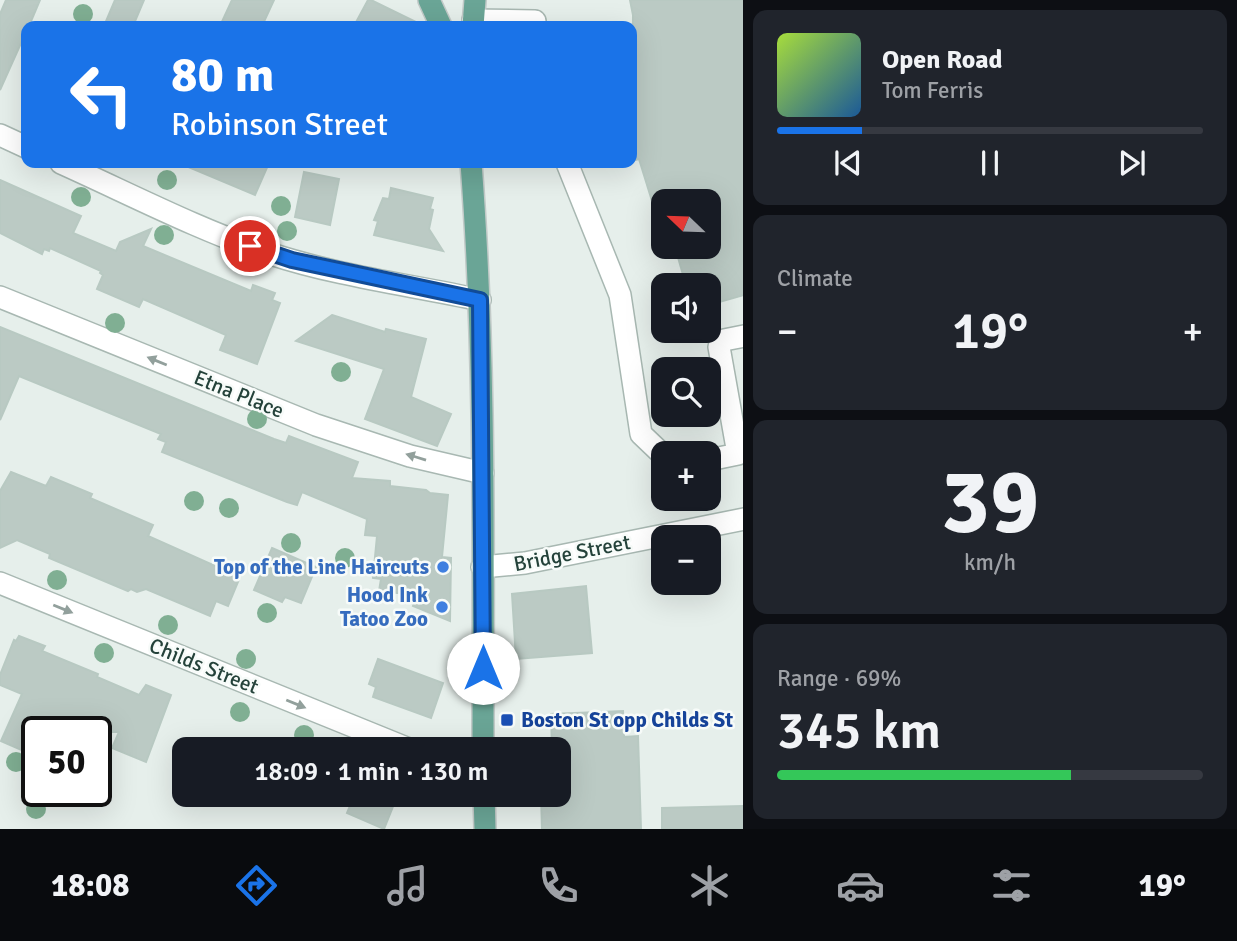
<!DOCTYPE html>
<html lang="en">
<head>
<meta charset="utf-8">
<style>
	:root { --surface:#171b24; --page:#20242c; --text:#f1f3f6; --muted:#9ea1a6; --line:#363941; --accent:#1a73e8 }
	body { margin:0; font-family:Signika,sans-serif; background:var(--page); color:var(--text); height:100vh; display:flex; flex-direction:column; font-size:26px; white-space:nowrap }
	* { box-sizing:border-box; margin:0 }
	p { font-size:23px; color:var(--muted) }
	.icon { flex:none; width:38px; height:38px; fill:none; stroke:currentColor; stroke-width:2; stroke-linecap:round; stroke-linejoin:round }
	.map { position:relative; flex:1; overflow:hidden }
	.panel { display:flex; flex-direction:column; gap:10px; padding:10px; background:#0d0f14; width:494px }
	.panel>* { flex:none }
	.hud { position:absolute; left:21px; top:21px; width:616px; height:147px; border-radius:14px; box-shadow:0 7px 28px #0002; background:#1a73e8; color:#fff; overflow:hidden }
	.needle { width:46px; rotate:293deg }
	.controls { position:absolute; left:651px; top:189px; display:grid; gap:14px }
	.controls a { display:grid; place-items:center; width:70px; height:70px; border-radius:14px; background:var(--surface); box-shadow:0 7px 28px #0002; font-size:35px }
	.speed { position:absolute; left:21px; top:716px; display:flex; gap:14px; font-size:35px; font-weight:700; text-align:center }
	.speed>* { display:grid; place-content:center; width:91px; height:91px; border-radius:50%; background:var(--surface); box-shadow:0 7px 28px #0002; line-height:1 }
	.speed .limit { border:4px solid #111; border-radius:10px; background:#fff; color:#111 }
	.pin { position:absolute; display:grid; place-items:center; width:60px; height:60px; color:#fff; margin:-30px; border:4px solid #fff; border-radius:50%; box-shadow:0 2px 7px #0007 }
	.me { position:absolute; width:77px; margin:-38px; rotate:0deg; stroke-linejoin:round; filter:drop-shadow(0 0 5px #0008) }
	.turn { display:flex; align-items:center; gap:24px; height:147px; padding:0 35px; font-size:32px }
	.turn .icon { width:91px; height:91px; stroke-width:2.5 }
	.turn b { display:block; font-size:49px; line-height:60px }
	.big { font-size:52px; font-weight:600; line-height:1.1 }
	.panel .tile { flex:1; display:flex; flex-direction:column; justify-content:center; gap:10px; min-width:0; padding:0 24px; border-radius:14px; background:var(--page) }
	.panel .dial { align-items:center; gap:0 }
	.dial b { font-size:91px; line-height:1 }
	.song { display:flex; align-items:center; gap:21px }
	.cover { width:84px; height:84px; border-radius:10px; background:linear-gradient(135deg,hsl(80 70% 55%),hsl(210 70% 35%)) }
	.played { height:7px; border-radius:4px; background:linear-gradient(90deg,var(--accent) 20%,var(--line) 20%) }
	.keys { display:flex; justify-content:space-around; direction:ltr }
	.heat { display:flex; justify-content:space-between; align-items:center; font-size:38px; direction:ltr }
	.charge { height:10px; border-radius:5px; background:linear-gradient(90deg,#34c759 69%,var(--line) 0) }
	.trip { position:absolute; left:172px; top:737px; width:399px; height:70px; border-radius:14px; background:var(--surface); box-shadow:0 7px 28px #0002; font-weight:600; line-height:70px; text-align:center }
	.dock { display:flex; height:112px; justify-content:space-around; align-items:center; background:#090b0e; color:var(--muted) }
	.dock .icon { width:49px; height:49px }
	.dock .active { color:var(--accent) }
	.dock b { font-size:32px; color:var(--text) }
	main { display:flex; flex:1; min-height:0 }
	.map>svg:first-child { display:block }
	.building { fill:#bbcac4; stroke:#b8c9c2; stroke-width:2 }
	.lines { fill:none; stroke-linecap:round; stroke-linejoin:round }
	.minor-casing { stroke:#a8b8b2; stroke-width:24 }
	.major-casing { stroke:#c2cac8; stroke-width:24 }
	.minor { stroke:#fff; stroke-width:21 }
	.major { stroke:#6aa596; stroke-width:21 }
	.tree { fill:#80af93 }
	.oneway { fill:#92a09c }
	.route-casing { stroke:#114b97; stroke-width:18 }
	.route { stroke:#1a73e8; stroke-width:12 }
	.shop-dot { fill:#3f7fe0; stroke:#f7fbf9; stroke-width:2.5 }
	.transit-dot { fill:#1a4fb4; stroke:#f7fbf9; stroke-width:2.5 }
	.labels { text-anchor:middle; stroke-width:5; stroke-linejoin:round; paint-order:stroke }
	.street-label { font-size:21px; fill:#24423a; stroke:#f7fbf9 }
	.shop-label { font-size:21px; font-weight:bold; fill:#366cbe; stroke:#f7fbf9; text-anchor:end }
	.transit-label { font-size:21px; font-weight:bold; fill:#164399; stroke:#f7fbf9; text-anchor:start }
</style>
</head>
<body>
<main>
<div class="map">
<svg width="744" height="829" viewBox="0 0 744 829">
	<rect width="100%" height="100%" fill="#e6efeb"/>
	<g class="building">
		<path d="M6,0H40L29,26H26V32L0,90V14Z"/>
		<path d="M115,0H144L133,26H104Z"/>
		<path d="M232,0H274L262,26H220Z"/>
		<path d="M368,0H371L424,26H354Z"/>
		<path d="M630,0H744V295L709,305V285H686L675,247H709V201H652L639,159L632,161L633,15Z"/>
		<path d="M179,163H269L255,195Z"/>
		<path d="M304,172L339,179L330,225L295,217Z"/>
		<path d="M0,180L81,216L73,233L116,251L120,242L151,229L143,246L251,291L253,285L275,293L272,300L280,303L257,364L220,350L226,335L143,299L139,307L97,289L103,275L100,273L101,271L50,248L49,251L44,249L42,254L0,233Z"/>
		<path d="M391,188L433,198L430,209L433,210L429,229L443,251L374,235L378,221L374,220L383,198L389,199Z"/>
		<path d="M332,315L385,332L386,329L426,339L411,397L451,414L437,446L365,419L384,369L296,341Z"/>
		<path d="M0,327L274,439L286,443L289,436L358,462L352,478L390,481V486L426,490L430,493L448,495L442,557L451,558L450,621L413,606L417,595L379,591L381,579L373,578L377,536L365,535L367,519L302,492L297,505L287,502L162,452L166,442L158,439L161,434L19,376L0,420Z"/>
		<path d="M11,472L46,486L51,477L92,494L90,498L153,525L148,536L240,577L228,606L216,601L210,616L146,589L137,592L131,589L128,591L49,558L50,554L17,540L0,548V491Z"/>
		<path d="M272,548L316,567L301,603L285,597L282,602L254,590Z"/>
		<path d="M586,586L592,653L516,659L512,594Z"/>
		<path d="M19,636L45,646L42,651L98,674L97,677L139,695L146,685L171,695L146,762L112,748L119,732H35L26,752L1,741L22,694L0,685V675L14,640L16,641Z"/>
		<path d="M378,659L443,683L431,718L373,697L376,687L369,684Z"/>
		<path d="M623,711L624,737L638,736L641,829H542L541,794H558V749H552L551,714Z"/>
		<path d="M355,794H398L384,829L347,813Z"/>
		<path d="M744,806V829H662V808Z"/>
	</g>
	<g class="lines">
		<g class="minor-casing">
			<g id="minor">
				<path d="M473,20L535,21"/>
				<path d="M0,135L26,147"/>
				<path d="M61,163C130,194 199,230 271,254C338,276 411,285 480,300"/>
				<path d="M567,163L620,295L641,434L663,455"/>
				<path d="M0,297L316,425L410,456L483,473"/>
				<path d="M709,460L738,454L719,347L724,340L744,336"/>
				<path d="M482,567L525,563L744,519"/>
				<path d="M0,583L409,749"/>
			</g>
		</g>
		<g class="major-casing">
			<g id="major">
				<path d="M429,0L441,26"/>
				<path d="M473,26L475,0"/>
				<path d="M471,163C486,358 483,554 483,749"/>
				<path d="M484,794L485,829"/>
			</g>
		</g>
		<use href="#minor" class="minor"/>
		<use href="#major" class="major"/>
	</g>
	<g class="tree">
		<circle cx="83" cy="14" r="10"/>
		<circle cx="167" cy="180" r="10"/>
		<circle cx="81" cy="197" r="10"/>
		<circle cx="281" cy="206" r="10"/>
		<circle cx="287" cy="231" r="10"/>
		<circle cx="164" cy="235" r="10"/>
		<circle cx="115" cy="323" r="10"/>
		<circle cx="341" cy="372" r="10"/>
		<circle cx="257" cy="419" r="10"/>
		<circle cx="194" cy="501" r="10"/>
		<circle cx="229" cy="508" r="10"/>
		<circle cx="291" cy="543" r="10"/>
		<circle cx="345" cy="558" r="10"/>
		<circle cx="57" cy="580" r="10"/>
		<circle cx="267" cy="613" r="10"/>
		<circle cx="168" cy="625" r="10"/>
		<circle cx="104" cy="653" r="10"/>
		<circle cx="246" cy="659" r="10"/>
		<circle cx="240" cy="712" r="10"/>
		<circle cx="304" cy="735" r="10"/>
		<circle cx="16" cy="762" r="10"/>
		<circle cx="36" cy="809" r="10"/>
	</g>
	<defs><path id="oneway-solid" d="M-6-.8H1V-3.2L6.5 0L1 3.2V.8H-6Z" transform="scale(1.75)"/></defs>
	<g class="oneway">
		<use href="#oneway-solid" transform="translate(157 361) rotate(-158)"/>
		<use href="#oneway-solid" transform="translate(416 457) rotate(-163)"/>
		<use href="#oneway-solid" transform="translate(63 609) rotate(22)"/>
		<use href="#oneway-solid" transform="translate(296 704) rotate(22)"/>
	</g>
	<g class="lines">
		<g class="route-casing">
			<path id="route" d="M250,246L292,260L480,300L483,668"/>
		</g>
		<use href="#route" class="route"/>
	</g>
	<g class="shop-dot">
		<circle cx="443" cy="567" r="7"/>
		<circle cx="442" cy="607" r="7"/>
	</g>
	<rect class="transit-dot" x="500" y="713" width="14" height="14" rx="3.5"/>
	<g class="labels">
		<g class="street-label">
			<text transform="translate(239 394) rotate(22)" y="7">Etna Place</text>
			<text transform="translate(572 553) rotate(-11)" y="7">Bridge Street</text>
			<text transform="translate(204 666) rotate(22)" y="7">Childs Street</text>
		</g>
		<g class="shop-label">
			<text x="429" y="574">Top of the Line Haircuts</text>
			<text x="428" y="602">Hood Ink<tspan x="428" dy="24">Tatoo Zoo</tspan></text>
		</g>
		<g class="transit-label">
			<text x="521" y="727">Boston St opp Childs St</text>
		</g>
	</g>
</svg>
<div class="controls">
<a><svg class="needle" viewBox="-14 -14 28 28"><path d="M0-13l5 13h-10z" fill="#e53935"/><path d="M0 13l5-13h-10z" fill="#9ea1a6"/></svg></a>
<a><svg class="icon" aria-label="sound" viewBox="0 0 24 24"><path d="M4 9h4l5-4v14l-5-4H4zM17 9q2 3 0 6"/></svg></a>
<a><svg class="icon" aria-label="search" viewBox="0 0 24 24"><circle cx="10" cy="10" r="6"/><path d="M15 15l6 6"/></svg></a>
<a>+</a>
<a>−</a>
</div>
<div class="speed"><div class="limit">50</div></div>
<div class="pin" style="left:250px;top:246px;background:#d93025"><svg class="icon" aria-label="arrive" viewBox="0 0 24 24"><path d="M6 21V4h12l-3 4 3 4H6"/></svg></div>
<svg class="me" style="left:483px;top:668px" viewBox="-20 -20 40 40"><circle r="19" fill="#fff"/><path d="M0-13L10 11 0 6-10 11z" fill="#1a73e8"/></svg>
<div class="trip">18:09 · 1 min · 130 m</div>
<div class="hud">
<div class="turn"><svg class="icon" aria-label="left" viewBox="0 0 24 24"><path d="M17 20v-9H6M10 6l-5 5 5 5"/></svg><div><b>80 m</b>Robinson Street</div></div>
</div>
</div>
<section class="panel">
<div class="tile">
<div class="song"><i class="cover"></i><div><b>Open Road</b><p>Tom Ferris</p></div></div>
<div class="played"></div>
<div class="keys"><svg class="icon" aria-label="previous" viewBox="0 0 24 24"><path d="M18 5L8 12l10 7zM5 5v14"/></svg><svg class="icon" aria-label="pause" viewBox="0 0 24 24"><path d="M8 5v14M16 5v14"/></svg><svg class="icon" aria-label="next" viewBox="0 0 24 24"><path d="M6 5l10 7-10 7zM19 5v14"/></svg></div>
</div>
<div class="tile"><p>Climate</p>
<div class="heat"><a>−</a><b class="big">19°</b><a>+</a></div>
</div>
<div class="tile dial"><b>39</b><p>km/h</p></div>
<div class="tile"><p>Range · 69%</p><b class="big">345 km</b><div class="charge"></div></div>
</section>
</main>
<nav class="dock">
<b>18:08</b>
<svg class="icon active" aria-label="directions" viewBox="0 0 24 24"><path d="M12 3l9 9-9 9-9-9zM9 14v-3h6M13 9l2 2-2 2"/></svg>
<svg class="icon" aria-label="music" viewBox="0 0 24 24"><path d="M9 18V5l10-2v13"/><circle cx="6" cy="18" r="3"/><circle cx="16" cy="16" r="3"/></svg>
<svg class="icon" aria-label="phone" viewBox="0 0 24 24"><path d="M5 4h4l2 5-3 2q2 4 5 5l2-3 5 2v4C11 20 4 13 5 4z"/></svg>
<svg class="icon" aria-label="climate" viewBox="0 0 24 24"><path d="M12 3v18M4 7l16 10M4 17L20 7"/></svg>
<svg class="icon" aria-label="car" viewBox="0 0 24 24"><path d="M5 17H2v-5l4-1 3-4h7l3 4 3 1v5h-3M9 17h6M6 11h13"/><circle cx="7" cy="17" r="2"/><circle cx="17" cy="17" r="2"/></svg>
<svg class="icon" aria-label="filters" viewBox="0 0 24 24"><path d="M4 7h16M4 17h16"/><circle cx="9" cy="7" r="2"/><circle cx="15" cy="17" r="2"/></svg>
<b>19°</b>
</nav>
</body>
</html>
